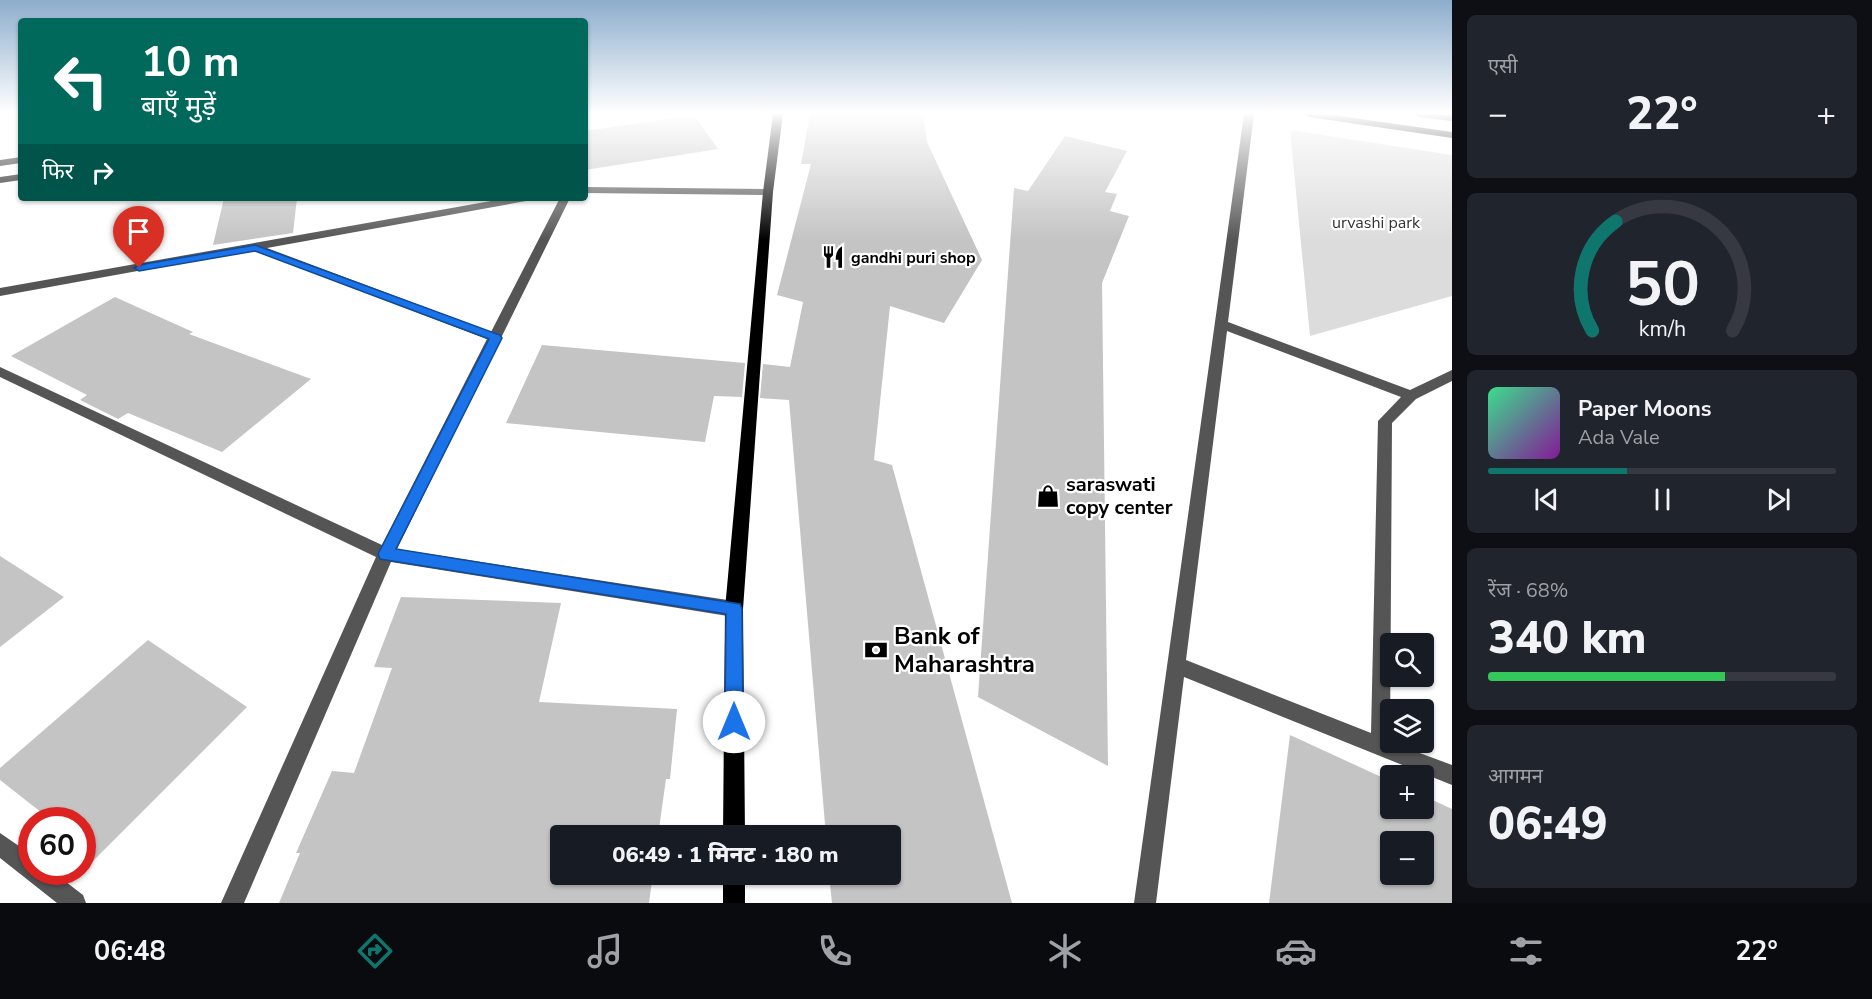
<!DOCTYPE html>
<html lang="hi">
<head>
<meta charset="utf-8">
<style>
	:root { --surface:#171b24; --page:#20242c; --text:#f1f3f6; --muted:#9ea1a6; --line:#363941; --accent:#0f766e }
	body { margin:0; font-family:"Nunito Sans","Noto Sans Devanagari",sans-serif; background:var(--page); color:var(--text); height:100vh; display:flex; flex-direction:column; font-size:22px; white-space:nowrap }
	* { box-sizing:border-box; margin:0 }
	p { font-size:20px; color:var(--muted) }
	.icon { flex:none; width:33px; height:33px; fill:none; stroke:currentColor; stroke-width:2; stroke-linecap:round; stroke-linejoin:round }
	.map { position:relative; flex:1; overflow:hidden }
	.drawer { display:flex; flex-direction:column; gap:15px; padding:15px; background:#0d0f14; width:420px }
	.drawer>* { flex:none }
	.hud { position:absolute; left:18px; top:18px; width:570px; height:183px; border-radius:6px; box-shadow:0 2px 4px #0004; background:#00695c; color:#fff; overflow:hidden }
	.controls { position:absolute; left:1380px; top:633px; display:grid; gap:12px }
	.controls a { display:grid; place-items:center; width:54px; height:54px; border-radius:6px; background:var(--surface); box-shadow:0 2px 4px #0004; font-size:30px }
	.speed { position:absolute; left:18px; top:807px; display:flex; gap:12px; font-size:30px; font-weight:700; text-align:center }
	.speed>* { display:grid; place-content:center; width:78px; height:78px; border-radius:50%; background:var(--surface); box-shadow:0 2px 4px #0004; line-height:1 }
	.speed .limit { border:9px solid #d22; background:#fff; color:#111 }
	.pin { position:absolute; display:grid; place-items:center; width:51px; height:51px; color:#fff; margin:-62px -26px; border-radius:50% 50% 50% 0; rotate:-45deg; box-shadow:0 0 6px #0007 }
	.pin .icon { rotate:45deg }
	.me { position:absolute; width:66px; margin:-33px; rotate:0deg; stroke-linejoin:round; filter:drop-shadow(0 0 4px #0008) }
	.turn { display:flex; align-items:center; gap:21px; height:126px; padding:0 24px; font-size:27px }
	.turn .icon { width:78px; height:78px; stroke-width:2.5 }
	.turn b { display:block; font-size:42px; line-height:51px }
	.then { display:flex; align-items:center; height:57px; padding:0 24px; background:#0003; gap:12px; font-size:22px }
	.big { font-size:45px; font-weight:800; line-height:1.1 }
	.drawer .widget { flex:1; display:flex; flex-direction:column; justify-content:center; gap:9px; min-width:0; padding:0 21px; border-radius:9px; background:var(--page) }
	.drawer .dial { align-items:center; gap:0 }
	.dial svg { height:156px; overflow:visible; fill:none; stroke:var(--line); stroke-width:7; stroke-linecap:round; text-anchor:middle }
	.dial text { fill:var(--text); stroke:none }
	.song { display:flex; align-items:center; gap:18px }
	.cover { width:72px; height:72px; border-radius:9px; background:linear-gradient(135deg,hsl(150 70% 55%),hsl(290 70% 35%)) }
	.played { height:6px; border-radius:3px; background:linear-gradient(90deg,var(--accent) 40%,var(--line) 40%) }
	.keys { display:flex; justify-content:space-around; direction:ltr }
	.heat { display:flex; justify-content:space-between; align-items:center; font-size:33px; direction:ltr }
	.charge { height:9px; border-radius:4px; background:linear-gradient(90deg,#34c759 68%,var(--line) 0) }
	.trip { position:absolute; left:550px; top:825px; width:351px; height:60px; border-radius:6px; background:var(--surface); box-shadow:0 2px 4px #0004; font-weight:800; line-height:60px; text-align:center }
	.tabs { display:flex; height:96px; justify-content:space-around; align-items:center; background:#090b0e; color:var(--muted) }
	.tabs .icon { width:42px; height:42px }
	.tabs .current { color:var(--accent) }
	.tabs b { font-size:27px; color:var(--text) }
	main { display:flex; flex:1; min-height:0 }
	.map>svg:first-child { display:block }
	.green { fill:#dcdcdc }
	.building { fill:#c4c4c4; fill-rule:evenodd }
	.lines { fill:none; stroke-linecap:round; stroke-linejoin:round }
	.minor { fill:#555; fill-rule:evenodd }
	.major { fill:#000; fill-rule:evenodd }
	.route { fill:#1a73e8; stroke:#114b97; stroke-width:1.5 }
	.labels { text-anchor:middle; stroke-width:4.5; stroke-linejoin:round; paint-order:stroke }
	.far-park-label { font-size:16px; fill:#333; stroke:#fff }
	.far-poi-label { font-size:16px; font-weight:bold; fill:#000; stroke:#fff; text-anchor:start }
	.poi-label { font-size:20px; font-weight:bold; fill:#000; stroke:#fff; text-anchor:start }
	.near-poi-label { font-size:24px; font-weight:bold; fill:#000; stroke:#fff; text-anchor:start }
</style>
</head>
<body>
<main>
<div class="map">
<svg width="1452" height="903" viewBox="0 0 1452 903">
	<rect width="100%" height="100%" fill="#fff"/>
	<path class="green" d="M1290,130L1452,155V296L1310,336Z"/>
	<g class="building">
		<path d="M810,114H923L927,142L982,260L944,323L890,306L874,460L892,465L1012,903H832L829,874H891V836H826L789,400L760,398L763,364L790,367L803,302L777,295L811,164H801Z"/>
		<path d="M694,115L718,149L585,170V131Z"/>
		<path d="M1065,136L1127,151L1105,192L1117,194L1110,211L1129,216L1102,283L1108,766L978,697L1014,188L1028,191Z"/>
		<path d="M224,198H297L293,233L213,245Z"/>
		<path d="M115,297L193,332L189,334L311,379L222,452L128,413L118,419L80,400L87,395L11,356Z"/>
		<path d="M542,345L745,363L742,397L714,396L705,442L506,423Z"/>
		<path d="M0,556L64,597L0,647Z"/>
		<path d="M401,597L561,603L539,702L677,709L670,779H666L658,836H561V874H653L649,903H279L300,853H296L332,771L354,773L392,668L374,667Z"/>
		<path d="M148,640L247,707L82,872V820H51L0,780V768Z"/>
		<path d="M1290,735L1390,781V808H1424V796L1452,809V903H1269ZM1390,842H1424V874H1390Z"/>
	</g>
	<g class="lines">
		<g class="minor">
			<path d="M1244,114H1254L1228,322L1410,390L1452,370V381L1416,399L1392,423L1390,742L1452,765V785L1184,677L1156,903H1134ZM1227,331L1401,397L1378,421L1371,733L1186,660Z"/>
			<path d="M585,187L768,189L773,192L768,195L585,193Z"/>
			<path d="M508,198H531L526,201L267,248L491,332L560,198H570L397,549L734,601L740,604L743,609L740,614L734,617L391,562L244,903H221L376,557L0,377V367L382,545L487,339L253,250L0,296V288Z"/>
			<path d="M0,833L32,855V872H53L83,895L86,903H57L0,858Z"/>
		</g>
		<g class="major">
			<path d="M773,114H783L773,192L743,609L745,836H723L725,609L763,192Z"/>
			<path d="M1304,114H1326L1452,132V138L1309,117Z"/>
			<path d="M1415,114L1452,115V121L1419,117Z"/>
			<path d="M21,157V163L0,166V160Z"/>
			<path d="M21,174V180L0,183V177Z"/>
			<rect x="723" y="874" width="22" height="29"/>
		</g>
	</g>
	<linearGradient id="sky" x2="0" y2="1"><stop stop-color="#8cadcc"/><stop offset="0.47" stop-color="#fff"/><stop offset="1" stop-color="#fff" stop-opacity="0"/></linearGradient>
	<rect width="1452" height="240" fill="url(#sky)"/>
	<path class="route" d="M255,245L500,335L502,338L396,549L740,604L742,609L743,722L740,728L734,731L728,728L725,722L726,614L380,559L378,554L489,339L255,251L139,271L134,268L139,265Z"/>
	<defs>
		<g id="restaurant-bare" transform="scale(1.8)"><path d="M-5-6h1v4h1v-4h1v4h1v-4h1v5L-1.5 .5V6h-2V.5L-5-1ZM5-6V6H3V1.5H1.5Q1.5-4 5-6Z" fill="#000" stroke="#fff" stroke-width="2.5" paint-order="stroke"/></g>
		<g id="shop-bare" transform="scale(1.8)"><path d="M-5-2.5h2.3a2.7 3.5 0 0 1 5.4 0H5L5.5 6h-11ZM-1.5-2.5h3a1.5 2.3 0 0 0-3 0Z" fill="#000" stroke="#fff" stroke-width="2.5" paint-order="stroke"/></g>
		<g id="bank-bare" transform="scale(1.8)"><path d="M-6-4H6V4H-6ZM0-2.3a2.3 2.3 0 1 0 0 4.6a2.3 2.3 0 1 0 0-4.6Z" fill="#000" stroke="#fff" stroke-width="2.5" paint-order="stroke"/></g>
	</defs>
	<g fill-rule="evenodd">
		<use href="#restaurant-bare" x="833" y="257"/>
		<use href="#shop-bare" x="1048" y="496"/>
		<use href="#bank-bare" x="876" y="650"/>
	</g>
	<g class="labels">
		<g class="far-park-label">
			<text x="1376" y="228">urvashi park</text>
		</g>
		<g class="far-poi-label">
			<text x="851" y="263">gandhi puri shop</text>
		</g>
		<g class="poi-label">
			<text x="1066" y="491">saraswati<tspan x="1066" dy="23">copy center</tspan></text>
		</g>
		<g class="near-poi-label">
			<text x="894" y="644">Bank of<tspan x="894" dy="28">Maharashtra</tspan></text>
		</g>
	</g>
</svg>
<div class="controls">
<a><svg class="icon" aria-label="search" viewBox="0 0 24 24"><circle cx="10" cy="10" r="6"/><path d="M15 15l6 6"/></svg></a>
<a><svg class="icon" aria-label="layers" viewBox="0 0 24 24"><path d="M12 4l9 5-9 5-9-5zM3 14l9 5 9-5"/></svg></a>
<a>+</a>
<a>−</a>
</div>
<div class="speed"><div class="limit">60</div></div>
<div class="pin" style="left:139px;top:268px;background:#d93025"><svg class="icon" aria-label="arrive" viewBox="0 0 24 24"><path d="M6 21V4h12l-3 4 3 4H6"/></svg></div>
<svg class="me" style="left:734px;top:722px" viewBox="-20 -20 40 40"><circle r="19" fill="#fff"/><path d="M0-13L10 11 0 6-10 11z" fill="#1a73e8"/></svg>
<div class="trip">06:49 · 1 मिनट · 180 m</div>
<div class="hud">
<div class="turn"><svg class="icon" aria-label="left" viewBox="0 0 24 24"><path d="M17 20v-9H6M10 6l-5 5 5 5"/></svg><div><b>10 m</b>बाएँ मुड़ें</div></div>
<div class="then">फिर<svg class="icon" aria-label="right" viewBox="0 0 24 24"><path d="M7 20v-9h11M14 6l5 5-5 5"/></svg></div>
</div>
</div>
<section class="drawer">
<div class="widget"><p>एसी</p>
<div class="heat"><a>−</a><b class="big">22°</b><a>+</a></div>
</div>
<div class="widget dial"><svg viewBox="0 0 100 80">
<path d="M14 69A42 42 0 1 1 86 69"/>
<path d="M14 69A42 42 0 0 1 26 13" stroke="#0f766e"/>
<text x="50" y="56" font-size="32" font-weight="700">50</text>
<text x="50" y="72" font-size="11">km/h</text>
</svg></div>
<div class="widget">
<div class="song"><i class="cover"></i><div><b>Paper Moons</b><p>Ada Vale</p></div></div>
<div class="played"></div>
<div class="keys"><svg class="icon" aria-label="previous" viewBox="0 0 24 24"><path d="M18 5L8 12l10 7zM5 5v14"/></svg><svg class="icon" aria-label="pause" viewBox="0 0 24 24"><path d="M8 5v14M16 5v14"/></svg><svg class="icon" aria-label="next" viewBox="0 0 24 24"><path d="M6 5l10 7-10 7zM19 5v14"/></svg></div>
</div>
<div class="widget"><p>रेंज · 68%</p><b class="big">340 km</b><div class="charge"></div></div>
<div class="widget"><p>आगमन</p><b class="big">06:49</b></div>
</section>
</main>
<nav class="tabs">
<b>06:48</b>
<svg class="icon current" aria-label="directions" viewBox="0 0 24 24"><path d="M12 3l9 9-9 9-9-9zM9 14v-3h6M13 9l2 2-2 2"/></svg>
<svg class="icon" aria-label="music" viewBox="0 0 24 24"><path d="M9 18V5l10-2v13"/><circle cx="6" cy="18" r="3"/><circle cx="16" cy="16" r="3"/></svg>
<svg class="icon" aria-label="phone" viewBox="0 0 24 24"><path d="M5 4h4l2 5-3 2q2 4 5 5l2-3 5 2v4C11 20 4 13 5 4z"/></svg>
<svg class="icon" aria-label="climate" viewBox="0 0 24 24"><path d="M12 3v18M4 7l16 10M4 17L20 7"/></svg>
<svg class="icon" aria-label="car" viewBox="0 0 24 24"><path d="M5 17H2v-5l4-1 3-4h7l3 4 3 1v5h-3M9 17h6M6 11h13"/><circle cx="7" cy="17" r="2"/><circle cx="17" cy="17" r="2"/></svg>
<svg class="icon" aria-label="filters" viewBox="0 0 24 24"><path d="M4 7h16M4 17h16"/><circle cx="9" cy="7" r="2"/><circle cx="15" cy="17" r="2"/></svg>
<b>22°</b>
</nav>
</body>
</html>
